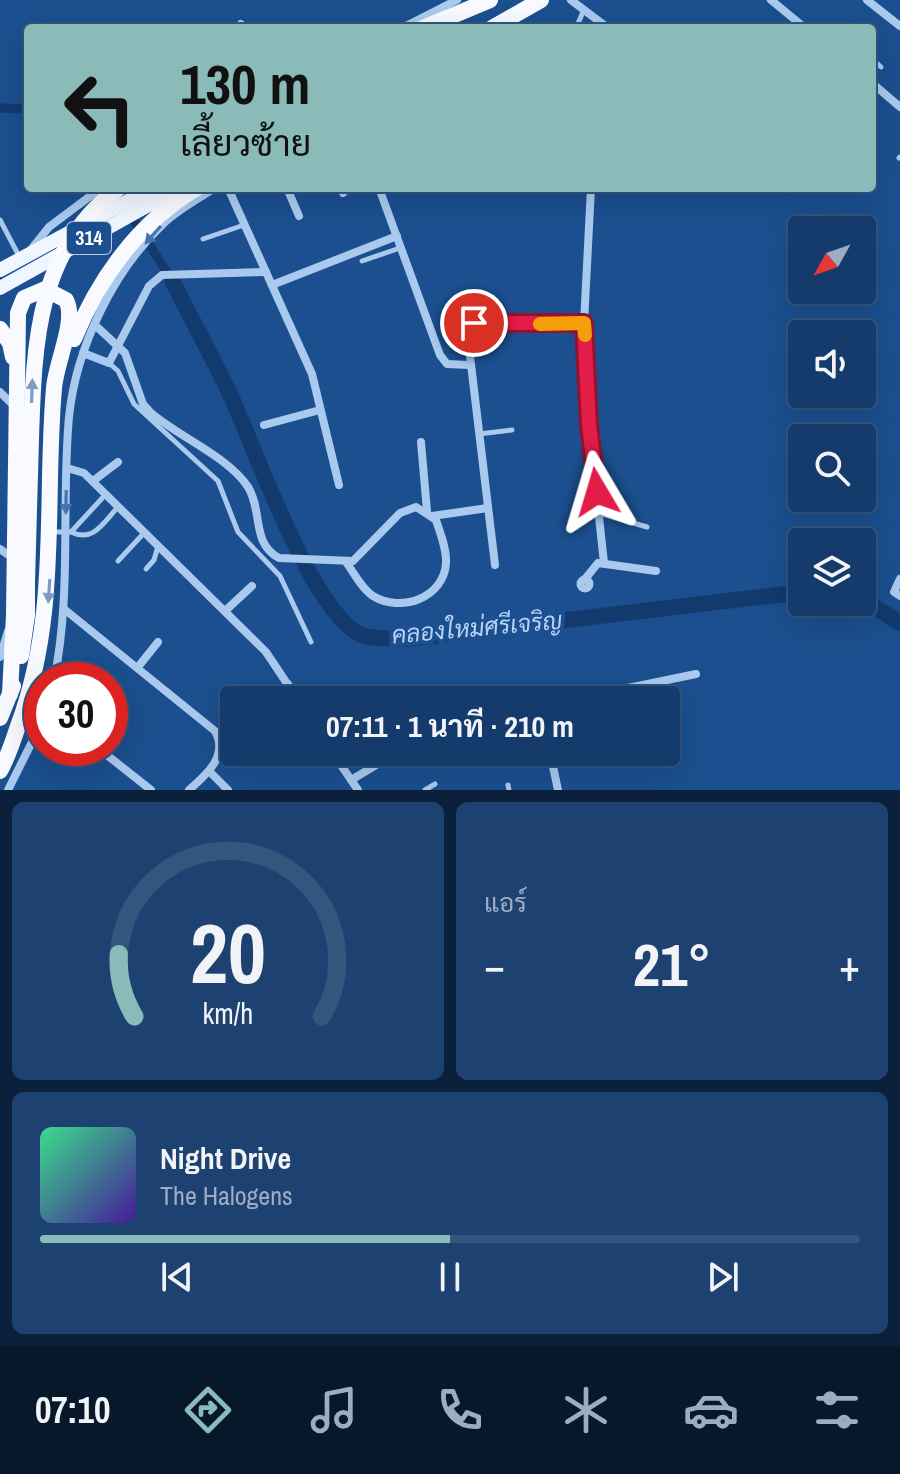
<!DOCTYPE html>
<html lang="th">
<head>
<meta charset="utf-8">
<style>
	:root { --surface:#143b6b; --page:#1d4271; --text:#f1f3f6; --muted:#9dadc1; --line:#33557e; --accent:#8bbbb9 }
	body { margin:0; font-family:"Archivo Narrow",Sarabun,sans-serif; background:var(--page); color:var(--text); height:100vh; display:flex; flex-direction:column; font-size:30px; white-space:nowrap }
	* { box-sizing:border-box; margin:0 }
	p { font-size:26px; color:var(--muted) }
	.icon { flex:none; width:44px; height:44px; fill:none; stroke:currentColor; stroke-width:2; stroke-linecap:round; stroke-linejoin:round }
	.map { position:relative; height:790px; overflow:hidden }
	.sheet { display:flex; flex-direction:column; gap:12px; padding:12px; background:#0b203b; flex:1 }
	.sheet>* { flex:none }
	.guide { position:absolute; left:24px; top:24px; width:852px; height:168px; border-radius:8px; box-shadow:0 8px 32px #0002,0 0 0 2px var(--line); background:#8bbbb9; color:#111; overflow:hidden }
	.needle { width:52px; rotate:230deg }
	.tools { position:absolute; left:788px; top:216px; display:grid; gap:16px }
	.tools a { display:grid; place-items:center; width:88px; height:88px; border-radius:8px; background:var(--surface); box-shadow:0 8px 32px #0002,0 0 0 2px var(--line); font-size:40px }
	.speed { position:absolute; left:24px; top:662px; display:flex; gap:16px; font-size:40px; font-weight:700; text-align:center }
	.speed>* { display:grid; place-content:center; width:104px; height:104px; border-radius:50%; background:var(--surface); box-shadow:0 8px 32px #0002,0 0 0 2px var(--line); line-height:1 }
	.speed .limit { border:12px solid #d22; background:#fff; color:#111 }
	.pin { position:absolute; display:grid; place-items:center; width:68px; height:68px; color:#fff; margin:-34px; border:4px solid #fff; border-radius:50%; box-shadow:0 2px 8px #0007 }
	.me { position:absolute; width:88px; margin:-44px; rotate:353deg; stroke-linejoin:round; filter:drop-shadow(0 0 6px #0008) }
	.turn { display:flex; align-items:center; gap:28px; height:168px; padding:0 24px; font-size:36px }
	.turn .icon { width:104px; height:104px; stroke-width:2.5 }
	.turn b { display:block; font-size:56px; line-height:68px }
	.big { font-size:60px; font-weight:700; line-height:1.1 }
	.sheet .tile { flex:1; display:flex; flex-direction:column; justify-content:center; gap:12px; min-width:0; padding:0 28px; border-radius:12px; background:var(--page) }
	.sheet .dial { align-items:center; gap:0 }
	.dial svg { height:208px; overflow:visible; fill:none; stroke:var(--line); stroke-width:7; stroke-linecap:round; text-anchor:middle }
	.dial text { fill:var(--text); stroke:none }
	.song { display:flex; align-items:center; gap:24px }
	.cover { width:96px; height:96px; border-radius:12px; background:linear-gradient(135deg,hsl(150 70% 55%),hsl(260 70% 35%)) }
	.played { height:8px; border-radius:4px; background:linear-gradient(90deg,var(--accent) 50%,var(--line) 50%) }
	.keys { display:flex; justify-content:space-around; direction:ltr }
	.heat { display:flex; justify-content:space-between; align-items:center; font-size:44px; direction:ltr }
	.sheet .tiles { flex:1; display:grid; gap:12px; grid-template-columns:1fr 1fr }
	.tile:last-child { grid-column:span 2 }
	.trip { position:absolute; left:220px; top:686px; width:460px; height:80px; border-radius:8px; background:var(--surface); box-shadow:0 8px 32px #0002,0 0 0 2px var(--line); font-weight:700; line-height:80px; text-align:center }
	.menu { display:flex; height:128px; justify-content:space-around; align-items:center; background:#08182b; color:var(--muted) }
	.menu .icon { width:56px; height:56px }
	.menu .on { color:var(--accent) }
	.menu b { font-size:36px; color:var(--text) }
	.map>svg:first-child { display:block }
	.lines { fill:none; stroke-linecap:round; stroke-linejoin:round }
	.canal { stroke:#123a6d; stroke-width:9 }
	.river { stroke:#123a6d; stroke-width:16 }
	.service { stroke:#a9c9ee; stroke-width:5 }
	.minor { stroke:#a9c9ee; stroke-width:8 }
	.primary { stroke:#f0f6ff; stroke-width:14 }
	.trunk { stroke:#f8faff; stroke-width:16 }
	.trunk-bridge { stroke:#f8faff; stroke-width:16 }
	.oneway { fill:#4674ac }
	.oneway2 { fill:#7e9cc1 }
	.route-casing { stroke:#92132f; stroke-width:20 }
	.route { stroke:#e11d48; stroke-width:14 }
	.slow { stroke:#f59e0b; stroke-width:14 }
	.labels { text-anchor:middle; stroke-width:8; stroke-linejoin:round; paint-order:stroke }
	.shield { fill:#1b4f8f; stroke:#bbcadd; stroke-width:2 }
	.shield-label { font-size:20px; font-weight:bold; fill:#fff }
	.water-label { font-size:24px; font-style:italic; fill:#b5d3f5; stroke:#1b4f8f }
</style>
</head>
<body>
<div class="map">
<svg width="900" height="790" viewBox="0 0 900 790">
	<rect width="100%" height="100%" fill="#1b4f8f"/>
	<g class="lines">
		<g class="canal">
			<path d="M0,108L28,109"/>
			<path d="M128,211L173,282"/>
		</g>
		<g class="river">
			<path d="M173,282C191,318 211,355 229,392C254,445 309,607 359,634C370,640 394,638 407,639L802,592"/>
			<path d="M862,599L900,623"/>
		</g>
		<g class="service">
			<path d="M576,28L583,12"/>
			<path d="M872,59L881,67"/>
			<path d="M899,158L900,157"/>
			<path d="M0,220L20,258"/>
			<path d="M203,239L244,225"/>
			<path d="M362,261L400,248"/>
			<path d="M109,363L118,371L134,404L218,481L238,532L280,576L311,642"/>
			<path d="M479,434L512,430"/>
			<path d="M599,513L647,527"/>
			<path d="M51,532H71L106,494"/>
			<path d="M71,532C93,543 103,523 118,507"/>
			<path d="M118,561L144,533"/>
			<path d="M146,569L154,560L158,546"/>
			<path d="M508,785L509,790"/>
			<path d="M425,790L435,784"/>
		</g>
		<g class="minor">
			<path d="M571,0L608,28"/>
			<path d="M771,0L805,28"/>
			<path d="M867,0L900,26"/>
			<path d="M239,28L241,24"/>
			<path d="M402,28L457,0"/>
			<path d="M872,83L900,107"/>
			<path d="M228,188L312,374L339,485"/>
			<path d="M287,188L299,216"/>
			<path d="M341,188L343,193"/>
			<path d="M379,188L440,355L447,364L469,365"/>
			<path d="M591,188L584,323L589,425L604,563"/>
			<path d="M29,252L49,227L101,188"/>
			<path d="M272,285L397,236"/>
			<path d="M95,325L125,353L143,404L150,412C177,436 229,457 248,487C263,511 251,543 279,558L353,561L400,513L416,507L436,520C440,533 447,549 446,563C444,598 401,613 373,596C362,589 354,573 346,562"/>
			<path d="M83,353L109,363L149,286L162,275L266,272"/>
			<path d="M0,392L15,407"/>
			<path d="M264,425L320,410"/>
			<path d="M421,442L427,511"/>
			<path d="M67,468L84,473L266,652L298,700"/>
			<path d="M93,481L118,462"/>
			<path d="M432,516L488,508"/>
			<path d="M0,549L14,559"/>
			<path d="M495,565L467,331L474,323H584"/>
			<path d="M585,579L598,563L656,571"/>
			<path d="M900,579L894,592L900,596"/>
			<circle cx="585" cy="584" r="4.5"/>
			<path d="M64,609L215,731C229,756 206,775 189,790"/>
			<path d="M225,611L252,586"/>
			<path d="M0,657L8,631"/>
			<path d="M138,667L158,642"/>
			<path d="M54,680C72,593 61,505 69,417C76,348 113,271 164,223C179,209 198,199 215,188"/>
			<path d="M370,698L371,700"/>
			<path d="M271,700L288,684"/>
			<path d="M570,700L696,674"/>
			<path d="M98,748L151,790"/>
			<path d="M332,752L358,790"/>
			<path d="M415,752H420"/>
			<path d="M550,752L558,790"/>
			<path d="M210,772L228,790"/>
			<path d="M351,780L398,752"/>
			<path d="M8,790L42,722"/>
		</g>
		<g class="primary">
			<path d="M0,270L152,188"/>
			<path d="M0,288L179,188"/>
		</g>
		<g class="trunk">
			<path d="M423,28L490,0"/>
			<path d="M492,28L541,0"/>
			<path d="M0,329L10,343L13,357"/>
			<path d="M74,339C99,278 139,222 197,188"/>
			<path d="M21,656L27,615V581"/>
			<path d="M0,718L13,686"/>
			<path d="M0,771C8,757 13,741 18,726C60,614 44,504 54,388C56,362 77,320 66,300L45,289L24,298L18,313L14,615L10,694"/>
		</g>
		<path class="trunk-bridge" d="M27,581C28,534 30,486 31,439C34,346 36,248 119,188"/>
	</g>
	<defs><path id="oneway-solid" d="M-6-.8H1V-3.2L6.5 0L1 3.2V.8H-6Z" transform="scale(2)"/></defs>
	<g class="oneway">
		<use href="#oneway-solid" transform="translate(153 235) rotate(131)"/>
		<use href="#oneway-solid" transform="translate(66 502) rotate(91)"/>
	</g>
	<g class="oneway2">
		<use href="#oneway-solid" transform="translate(32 391) rotate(-88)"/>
		<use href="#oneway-solid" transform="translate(49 591) rotate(94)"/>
	</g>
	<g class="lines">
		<g class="route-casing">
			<path id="route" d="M474,323H584L589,425L597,492"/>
		</g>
		<use href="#route" class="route"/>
		<path class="slow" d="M540,324L584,323L585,335"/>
	</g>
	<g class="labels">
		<rect class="shield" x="67" y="222" width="44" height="32" rx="6"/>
		<g class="shield-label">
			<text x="89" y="245">314</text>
		</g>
		<g class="water-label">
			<text transform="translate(477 628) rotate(-5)" y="8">คลองใหม่ศรีเจริญ</text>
		</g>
	</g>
</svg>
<div class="tools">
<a><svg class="needle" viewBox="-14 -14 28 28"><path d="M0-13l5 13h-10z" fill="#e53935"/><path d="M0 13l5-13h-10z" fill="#9dadc1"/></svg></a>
<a><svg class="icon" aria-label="sound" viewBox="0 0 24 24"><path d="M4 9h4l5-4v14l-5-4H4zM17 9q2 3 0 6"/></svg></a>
<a><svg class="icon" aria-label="search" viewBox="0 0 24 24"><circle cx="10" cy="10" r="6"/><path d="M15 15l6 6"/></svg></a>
<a><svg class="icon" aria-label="layers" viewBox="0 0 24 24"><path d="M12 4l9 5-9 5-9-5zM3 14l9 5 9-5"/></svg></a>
</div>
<div class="speed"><div class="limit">30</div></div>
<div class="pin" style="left:474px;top:323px;background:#d93025"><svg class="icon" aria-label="arrive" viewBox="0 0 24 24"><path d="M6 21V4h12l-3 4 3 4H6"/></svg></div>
<svg class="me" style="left:597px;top:492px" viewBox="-20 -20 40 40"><path d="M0-17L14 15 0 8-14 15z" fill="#e11d48" stroke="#fff" stroke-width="4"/></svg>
<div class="trip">07:11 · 1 นาที · 210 m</div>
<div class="guide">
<div class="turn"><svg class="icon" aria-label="left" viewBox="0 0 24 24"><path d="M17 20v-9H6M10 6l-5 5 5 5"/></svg><div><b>130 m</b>เลี้ยวซ้าย</div></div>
</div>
</div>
<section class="sheet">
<div class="tiles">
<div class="tile dial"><svg viewBox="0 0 100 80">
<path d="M14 69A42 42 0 1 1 86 69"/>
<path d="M14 69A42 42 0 0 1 8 45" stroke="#8bbbb9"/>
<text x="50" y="56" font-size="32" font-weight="700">20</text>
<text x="50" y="72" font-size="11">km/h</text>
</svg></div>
<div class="tile"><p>แอร์</p>
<div class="heat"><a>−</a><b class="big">21°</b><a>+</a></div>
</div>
<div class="tile">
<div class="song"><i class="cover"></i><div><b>Night Drive</b><p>The Halogens</p></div></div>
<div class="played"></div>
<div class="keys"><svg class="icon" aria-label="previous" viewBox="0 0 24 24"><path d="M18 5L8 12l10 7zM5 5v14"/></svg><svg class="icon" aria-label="pause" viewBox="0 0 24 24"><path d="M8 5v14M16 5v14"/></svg><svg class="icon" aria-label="next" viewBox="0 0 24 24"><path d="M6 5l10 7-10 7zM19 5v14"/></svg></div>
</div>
</div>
</section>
<nav class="menu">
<b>07:10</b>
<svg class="icon on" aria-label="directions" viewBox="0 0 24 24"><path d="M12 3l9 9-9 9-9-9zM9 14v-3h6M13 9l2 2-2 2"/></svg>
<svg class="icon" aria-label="music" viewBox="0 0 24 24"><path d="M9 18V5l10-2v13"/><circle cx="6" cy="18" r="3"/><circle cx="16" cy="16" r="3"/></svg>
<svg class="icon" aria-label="phone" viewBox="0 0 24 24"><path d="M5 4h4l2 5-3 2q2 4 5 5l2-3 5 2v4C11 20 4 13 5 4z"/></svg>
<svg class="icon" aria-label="climate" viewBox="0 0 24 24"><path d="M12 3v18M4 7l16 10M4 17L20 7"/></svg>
<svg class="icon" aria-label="car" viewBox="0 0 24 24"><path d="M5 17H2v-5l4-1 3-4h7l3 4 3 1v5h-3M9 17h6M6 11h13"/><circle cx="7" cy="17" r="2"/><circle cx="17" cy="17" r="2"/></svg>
<svg class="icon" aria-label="filters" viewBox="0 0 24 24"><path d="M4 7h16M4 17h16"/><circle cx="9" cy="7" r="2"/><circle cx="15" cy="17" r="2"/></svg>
</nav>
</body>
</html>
